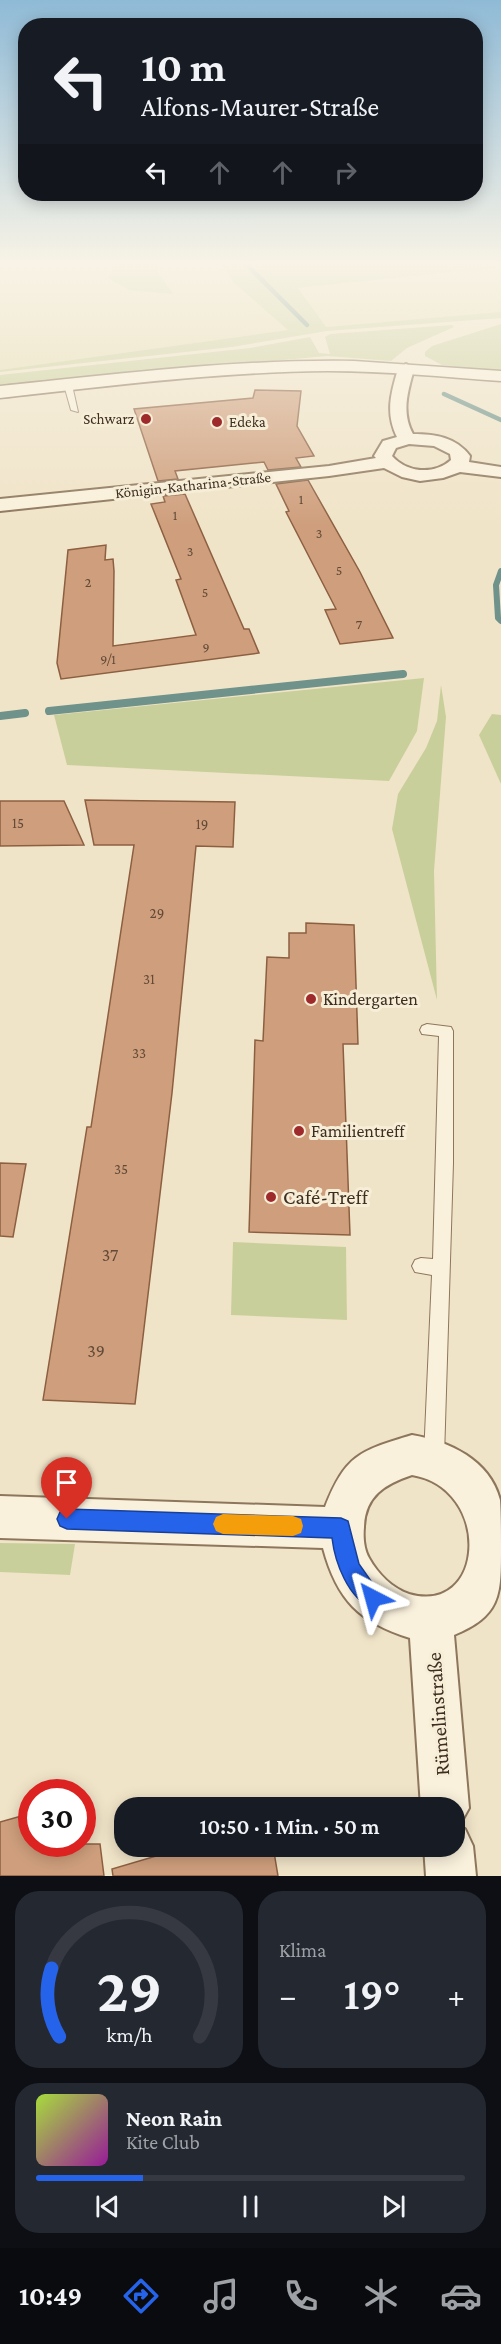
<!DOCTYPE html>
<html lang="de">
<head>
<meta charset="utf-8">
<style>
	:root { --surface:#171b24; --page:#242831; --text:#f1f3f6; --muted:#9ea1a6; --line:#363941; --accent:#2563eb }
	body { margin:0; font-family:"Crimson Pro",serif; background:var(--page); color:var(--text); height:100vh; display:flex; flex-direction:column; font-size:22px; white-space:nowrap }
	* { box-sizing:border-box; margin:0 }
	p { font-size:20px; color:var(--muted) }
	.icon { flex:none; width:33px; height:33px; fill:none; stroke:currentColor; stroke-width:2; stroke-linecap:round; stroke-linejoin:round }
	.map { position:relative; height:1876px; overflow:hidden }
	.side { display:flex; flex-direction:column; gap:15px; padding:15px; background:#0d0f14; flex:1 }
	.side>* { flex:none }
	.guide { position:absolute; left:18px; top:18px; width:465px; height:183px; border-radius:24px; box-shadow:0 3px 15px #0003; background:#171b24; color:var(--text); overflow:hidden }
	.speed { position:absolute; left:18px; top:1779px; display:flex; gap:12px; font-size:30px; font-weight:700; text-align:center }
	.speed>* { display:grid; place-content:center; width:78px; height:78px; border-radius:50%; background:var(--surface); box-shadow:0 3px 15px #0003; line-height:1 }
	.speed .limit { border:9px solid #d22; background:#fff; color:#111 }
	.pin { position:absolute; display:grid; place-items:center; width:51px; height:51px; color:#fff; margin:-62px -26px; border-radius:50% 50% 50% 0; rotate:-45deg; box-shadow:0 0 6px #0007 }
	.pin .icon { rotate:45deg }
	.me { position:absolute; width:66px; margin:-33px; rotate:321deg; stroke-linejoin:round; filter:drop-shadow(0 0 4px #0008) }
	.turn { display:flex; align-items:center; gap:21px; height:126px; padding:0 24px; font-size:27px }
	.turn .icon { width:78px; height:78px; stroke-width:2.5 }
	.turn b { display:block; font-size:42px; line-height:51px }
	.lanes { display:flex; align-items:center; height:57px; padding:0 24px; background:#0003; justify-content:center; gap:30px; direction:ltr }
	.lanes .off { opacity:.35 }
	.big { font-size:45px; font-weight:600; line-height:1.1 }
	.side .card { flex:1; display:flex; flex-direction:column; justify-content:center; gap:9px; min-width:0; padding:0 21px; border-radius:24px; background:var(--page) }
	.side .dial { align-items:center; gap:0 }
	.dial svg { height:156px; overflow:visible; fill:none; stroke:var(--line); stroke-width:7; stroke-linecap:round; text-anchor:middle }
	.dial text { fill:var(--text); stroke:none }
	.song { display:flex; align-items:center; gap:18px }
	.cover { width:72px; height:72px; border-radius:9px; background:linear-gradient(135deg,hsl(80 70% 55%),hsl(300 70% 35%)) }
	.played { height:6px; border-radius:3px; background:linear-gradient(90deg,var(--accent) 25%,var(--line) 25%) }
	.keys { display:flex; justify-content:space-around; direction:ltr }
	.heat { display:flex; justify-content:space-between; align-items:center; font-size:33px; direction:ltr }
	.side .tiles { flex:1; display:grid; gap:15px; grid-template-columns:1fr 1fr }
	.card:last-child { grid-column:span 2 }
	.trip { position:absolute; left:114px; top:1797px; width:351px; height:60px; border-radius:24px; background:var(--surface); box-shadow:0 3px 15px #0003; font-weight:600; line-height:60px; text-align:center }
	.tab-bar { display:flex; height:96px; justify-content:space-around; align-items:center; background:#090b0e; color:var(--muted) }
	.tab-bar .icon { width:42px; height:42px }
	.tab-bar .current { color:var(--accent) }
	.tab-bar b { font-size:27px; color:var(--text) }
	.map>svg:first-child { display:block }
	.farmland { fill:#e6deb5 }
	.green { fill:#c9cf9b }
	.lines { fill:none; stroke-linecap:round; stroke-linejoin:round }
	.stream-far2 { stroke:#6f938a; stroke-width:4.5 }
	.stream-far1 { stroke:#6f938a; stroke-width:6 }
	.stream { stroke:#6f938a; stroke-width:8 }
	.building { fill:#cf9f7d; stroke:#8d5f41; stroke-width:1.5 }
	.service-casing { stroke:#8d765c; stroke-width:2 }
	.minor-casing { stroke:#8d765c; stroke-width:4 }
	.tertiary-casing { stroke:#8d765c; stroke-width:3 }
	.service { fill:#faf1dc; fill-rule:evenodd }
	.minor { fill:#faf1dc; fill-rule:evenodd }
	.tertiary { fill:#faf1dc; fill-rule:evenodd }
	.route { fill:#2563eb; stroke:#184099; stroke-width:1.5 }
	.slow { fill:#f59e0b }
	.poi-dot { fill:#9e2a2b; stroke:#f7eed8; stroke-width:2 }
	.labels { text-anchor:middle; stroke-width:6; stroke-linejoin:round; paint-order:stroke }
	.far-number-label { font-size:14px; fill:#624a37 }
	.far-poi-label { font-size:15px; fill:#3d2e20; stroke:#f7eed8; text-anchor:end }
	.far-street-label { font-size:15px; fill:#3d2e20; stroke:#f7eed8 }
	.number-label { font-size:15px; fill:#624a37 }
	.poi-label { font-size:18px; fill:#3d2e20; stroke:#f7eed8; text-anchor:start }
	.near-number-label { font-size:18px; fill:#624a37 }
	.near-poi-label { font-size:21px; fill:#3d2e20; stroke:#f7eed8; text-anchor:start }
	.near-street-label { font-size:21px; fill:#3d2e20; stroke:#f7eed8 }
</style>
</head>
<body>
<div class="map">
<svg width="501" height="1876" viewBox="0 0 501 1876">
	<rect width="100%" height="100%" fill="#f0e4c8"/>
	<g class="farmland">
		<path d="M0,263H116L108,278L172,294L157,270L159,263H221L233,282L289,330L0,370Z"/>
		<path d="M501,267V312L457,317L325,327L298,287Z"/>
	</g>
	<g class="green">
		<path d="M116,263H159L157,271L173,294L129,290L108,278Z"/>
		<path d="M221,263H501V267L298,288L326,327L501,312V318L327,331L232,347L0,372V370L288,330L233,282Z"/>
		<path d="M501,324V372L442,365L425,356V352L432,346Z"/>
		<path d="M452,325L454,327L407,348L391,361L327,356L0,386V375L250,348L310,337L319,353L330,354L325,337L330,334Z"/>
		<path d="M424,678L417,731L389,781L67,765L54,715Z"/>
		<path d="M441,685L446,717L434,871L437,1000L392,829L398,794L426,748L437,721Z"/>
		<path d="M492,714L501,715V784L479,735Z"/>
		<path d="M233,1242L346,1247L347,1320L231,1315Z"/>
		<path d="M0,1543L75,1544L70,1575L0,1572Z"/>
	</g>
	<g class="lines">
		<g class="stream-far2">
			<path d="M245,263L307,325"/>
			<path d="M444,394L501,420"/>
		</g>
		<path class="stream-far1" d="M501,571L496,585L498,618L501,621"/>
		<g class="stream">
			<path d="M49,711L403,674"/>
			<path d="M0,716L25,713"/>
		</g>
	</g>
	<g class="building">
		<path d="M255,390L301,391L297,426L314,456L296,458L301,467L268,470L264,462L175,471L178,479L158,481L134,409L253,398Z"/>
		<path d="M308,480L360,572L393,638L340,644L325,610L336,609L286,512L289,511L276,484Z"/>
		<path d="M185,494L244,629H249L259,653L61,679L57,663L68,550L106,545L105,560L113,559L114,571L113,646L196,635L176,580L181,579L151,504L165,502L163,496Z"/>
		<path d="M85,800L235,802L233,847L196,846L172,1093L135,1404L43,1400L87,1127H91L134,845H94Z"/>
		<path d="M0,801H64L84,845L0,846Z"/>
		<path d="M306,923L354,925L358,1044H343L350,1235L249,1232L255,1040L263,1041L267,957L289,958V933H306Z"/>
		<path d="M0,1163L26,1164L13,1237L0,1236Z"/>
		<path d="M32,1813V1844H100L104,1876H0V1822Z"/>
		<path d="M190,1846H273L278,1876H113L112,1869Z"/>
	</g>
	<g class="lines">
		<g class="service-casing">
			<g id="service">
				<path d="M68,383L72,385L78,412L71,410L64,385Z"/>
				<path d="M427,1024L451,1027L453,1031V1163L444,1457L441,1464L434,1467L427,1464L424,1457L432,1275L415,1272L412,1266L415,1260L421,1258L433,1259L439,1036L422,1034L420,1030L422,1026Z"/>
			</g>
		</g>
		<g class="minor-casing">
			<g id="minor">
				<path d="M406,364L414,369C408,391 401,412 413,434C435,434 456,437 470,456L469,462L501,467V477L460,472L443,478L420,481L402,477L384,468L329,476L0,511V499L329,466L376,458L374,456L383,441L397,437C385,413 391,393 398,369ZM409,444L434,446L450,454L451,460C434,475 407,473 392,456L396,448Z"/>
				<path d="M412,1435C449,1441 490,1460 500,1500C501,1515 501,1535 501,1551C501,1596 500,1616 454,1635L469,1808L459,1826L465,1829L473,1846L476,1876H426L424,1846H454V1808H421L410,1638C359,1622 337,1600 323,1548L0,1538V1496L325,1507C346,1454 360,1451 412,1435ZM412,1475C492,1488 486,1616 409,1594C392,1588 378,1574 369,1558C364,1549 363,1538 364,1527C365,1496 385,1484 412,1475Z"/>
			</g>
		</g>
		<g class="tertiary-casing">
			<path id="tertiary" d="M354,361L501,371V381C443,377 386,371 328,371C218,372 109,386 0,398V386C118,374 235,359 354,361Z"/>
		</g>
		<use href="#service" class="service"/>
		<use href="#minor" class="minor"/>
		<use href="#tertiary" class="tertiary"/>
	</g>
	<linearGradient id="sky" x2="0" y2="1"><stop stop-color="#8fbad6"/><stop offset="0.5" stop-color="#f8f3e6"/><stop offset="1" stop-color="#f8f3e6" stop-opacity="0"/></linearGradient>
	<rect width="501" height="525" fill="url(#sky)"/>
	<path class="route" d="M67,1509L341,1518L348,1521L359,1564L383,1598L380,1605L373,1609C348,1598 335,1563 332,1538L67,1529L60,1526L57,1519L60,1512Z"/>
	<path class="slow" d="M223,1514L293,1516L301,1519L303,1526L301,1533L293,1536L223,1534L216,1531L213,1524L216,1517Z"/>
	<g class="poi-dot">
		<circle cx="146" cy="419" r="6"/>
		<circle cx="217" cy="422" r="6"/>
		<circle cx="311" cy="999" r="6"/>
		<circle cx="299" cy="1131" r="6"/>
		<circle cx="271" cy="1197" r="6"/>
	</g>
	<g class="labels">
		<g class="far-number-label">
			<text x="301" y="504">1</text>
			<text x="175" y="520">1</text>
			<text x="319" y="538">3</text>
			<text x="190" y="556">3</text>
			<text x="339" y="575">5</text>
			<text x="88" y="587">2</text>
			<text x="205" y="597">5</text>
			<text x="359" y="629">7</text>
			<text x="206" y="652">9</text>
			<text x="108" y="664">9/1</text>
		</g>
		<g class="far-poi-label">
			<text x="134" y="424">Schwarz</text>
			<text x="229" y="427" text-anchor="start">Edeka</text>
		</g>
		<g class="far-street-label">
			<text transform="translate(193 485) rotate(-6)" y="5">Königin-Katharina-Straße</text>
		</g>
		<g class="number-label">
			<text x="18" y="828">15</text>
			<text x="202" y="829">19</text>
			<text x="157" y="918">29</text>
			<text x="149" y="984">31</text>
			<text x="139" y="1058">33</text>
			<text x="121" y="1174">35</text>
		</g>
		<g class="poi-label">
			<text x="323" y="1005">Kindergarten</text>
			<text x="311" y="1137">Familientreff</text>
		</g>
		<g class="near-number-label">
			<text x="110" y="1261">37</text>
			<text x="96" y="1357">39</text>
		</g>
		<g class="near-poi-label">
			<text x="283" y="1204">Café-Treff</text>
		</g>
		<g class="near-street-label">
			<text transform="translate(438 1714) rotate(-94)" y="7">Rümelinstraße</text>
		</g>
	</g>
</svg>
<div class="speed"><div class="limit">30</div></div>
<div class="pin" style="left:67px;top:1519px;background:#d93025"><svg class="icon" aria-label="arrive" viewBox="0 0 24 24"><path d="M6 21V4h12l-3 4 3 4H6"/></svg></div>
<svg class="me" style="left:373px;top:1598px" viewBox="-20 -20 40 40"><path d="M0-17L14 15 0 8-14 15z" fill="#2563eb" stroke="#fff" stroke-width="4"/></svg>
<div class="trip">10:50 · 1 Min. · 50 m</div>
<div class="guide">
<div class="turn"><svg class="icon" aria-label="left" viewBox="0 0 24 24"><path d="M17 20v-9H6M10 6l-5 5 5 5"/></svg><div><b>10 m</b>Alfons-Maurer-Straße</div></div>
<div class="lanes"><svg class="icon" aria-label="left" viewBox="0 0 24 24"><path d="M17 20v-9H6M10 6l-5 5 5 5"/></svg><svg class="icon off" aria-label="ahead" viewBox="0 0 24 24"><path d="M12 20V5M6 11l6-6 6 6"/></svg><svg class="icon off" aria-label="ahead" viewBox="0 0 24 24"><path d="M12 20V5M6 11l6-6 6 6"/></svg><svg class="icon off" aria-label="right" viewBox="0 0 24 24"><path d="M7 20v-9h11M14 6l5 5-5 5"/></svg></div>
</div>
</div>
<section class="side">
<div class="tiles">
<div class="card dial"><svg viewBox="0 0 100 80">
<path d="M14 69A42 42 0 1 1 86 69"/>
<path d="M14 69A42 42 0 0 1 10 34" stroke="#2563eb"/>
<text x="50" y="56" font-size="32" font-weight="700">29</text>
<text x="50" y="72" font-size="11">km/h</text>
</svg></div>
<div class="card"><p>Klima</p>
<div class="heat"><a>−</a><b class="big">19°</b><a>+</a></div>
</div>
<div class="card">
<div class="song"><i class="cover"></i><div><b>Neon Rain</b><p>Kite Club</p></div></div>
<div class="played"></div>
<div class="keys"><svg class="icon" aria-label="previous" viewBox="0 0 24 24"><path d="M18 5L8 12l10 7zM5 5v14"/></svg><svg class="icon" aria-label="pause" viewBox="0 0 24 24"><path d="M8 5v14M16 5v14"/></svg><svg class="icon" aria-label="next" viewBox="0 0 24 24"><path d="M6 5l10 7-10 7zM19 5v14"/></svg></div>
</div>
</div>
</section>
<nav class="tab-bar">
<b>10:49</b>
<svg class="icon current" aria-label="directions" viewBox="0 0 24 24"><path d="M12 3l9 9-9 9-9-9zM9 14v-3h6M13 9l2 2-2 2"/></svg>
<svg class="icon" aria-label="music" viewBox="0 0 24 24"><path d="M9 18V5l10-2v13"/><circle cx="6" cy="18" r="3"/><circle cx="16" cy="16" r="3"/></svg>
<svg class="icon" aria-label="phone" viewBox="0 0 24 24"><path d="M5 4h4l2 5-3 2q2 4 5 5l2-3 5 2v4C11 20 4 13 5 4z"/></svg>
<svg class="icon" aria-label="climate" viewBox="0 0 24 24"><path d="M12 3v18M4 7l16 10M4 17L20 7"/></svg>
<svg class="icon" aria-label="car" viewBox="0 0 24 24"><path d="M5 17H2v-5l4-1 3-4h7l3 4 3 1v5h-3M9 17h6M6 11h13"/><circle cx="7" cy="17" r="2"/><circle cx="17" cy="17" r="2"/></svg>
</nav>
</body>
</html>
